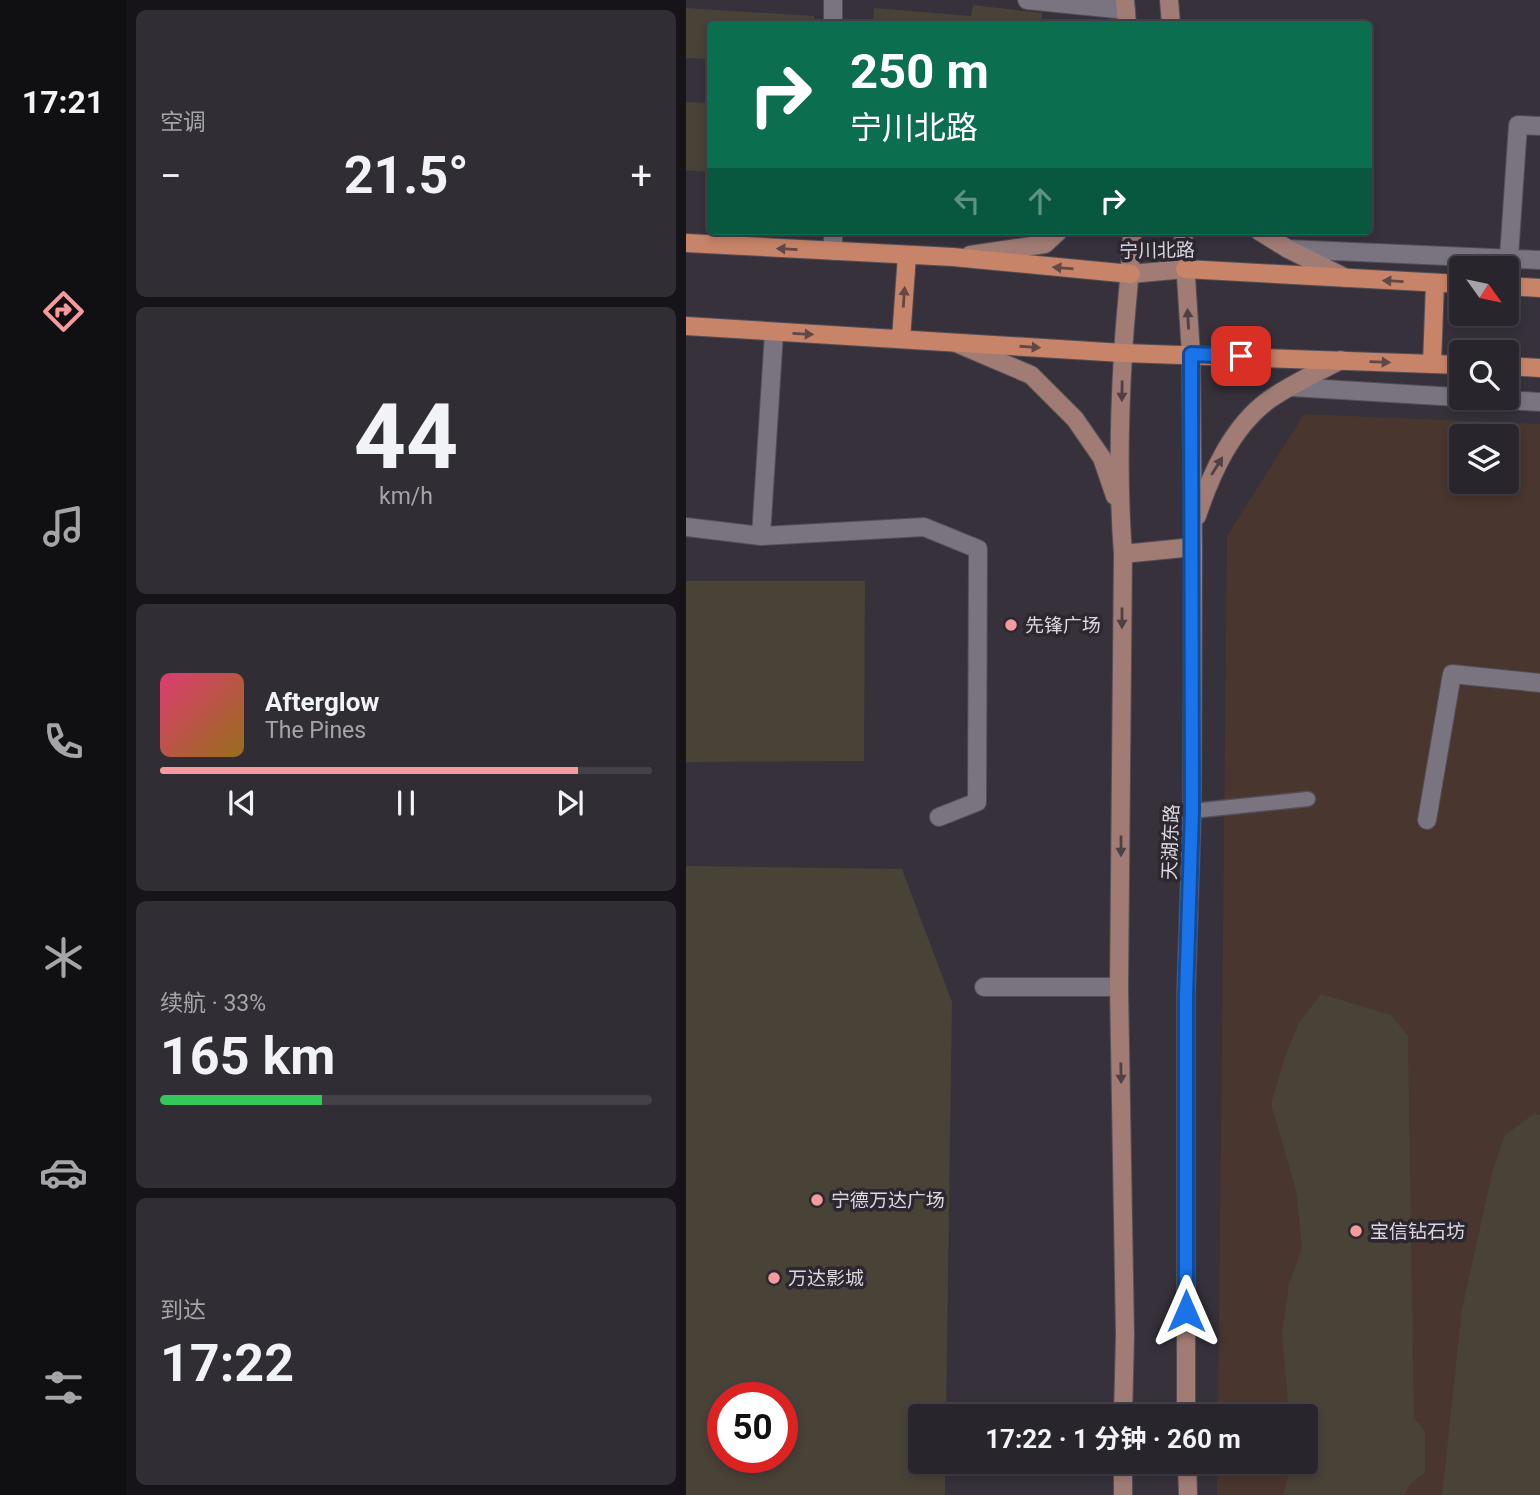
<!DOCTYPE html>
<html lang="zh">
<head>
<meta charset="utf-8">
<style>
	:root { --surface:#28252c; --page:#302d34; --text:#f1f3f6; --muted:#a5a5a9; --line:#444248; --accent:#f59b9d }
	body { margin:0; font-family:Roboto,"Noto Sans SC",sans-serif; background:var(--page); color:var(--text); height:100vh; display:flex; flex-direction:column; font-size:26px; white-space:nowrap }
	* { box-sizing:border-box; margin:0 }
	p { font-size:23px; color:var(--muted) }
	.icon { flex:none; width:38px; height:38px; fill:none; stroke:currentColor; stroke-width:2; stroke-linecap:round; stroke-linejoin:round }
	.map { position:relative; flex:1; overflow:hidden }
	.drawer { display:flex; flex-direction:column; gap:10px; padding:10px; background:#161418; width:560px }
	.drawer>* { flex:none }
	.top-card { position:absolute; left:21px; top:21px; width:665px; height:214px; border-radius:7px; box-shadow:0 4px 10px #0003,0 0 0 2px var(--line); background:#0b6e4f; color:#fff; overflow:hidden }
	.needle { width:46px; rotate:123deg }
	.controls { position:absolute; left:763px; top:256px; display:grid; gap:14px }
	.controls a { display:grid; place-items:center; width:70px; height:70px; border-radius:7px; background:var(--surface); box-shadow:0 4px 10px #0003,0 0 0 2px var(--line); font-size:35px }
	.speed { position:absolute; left:21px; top:1382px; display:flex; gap:14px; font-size:35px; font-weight:700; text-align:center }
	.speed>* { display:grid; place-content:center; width:91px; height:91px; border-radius:50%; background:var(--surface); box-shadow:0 4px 10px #0003,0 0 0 2px var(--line); line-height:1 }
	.speed .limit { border:10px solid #d22; background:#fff; color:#111 }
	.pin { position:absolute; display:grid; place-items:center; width:60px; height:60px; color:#fff; margin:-30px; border-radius:14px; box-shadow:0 4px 10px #0006 }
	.me { position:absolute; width:77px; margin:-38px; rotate:0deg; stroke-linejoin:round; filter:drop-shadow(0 0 5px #0008) }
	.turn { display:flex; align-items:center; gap:24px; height:147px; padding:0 28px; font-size:32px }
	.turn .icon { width:91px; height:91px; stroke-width:2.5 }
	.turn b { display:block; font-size:49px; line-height:60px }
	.lanes { display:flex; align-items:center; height:66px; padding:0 28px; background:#0003; justify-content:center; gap:35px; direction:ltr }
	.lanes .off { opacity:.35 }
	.big { font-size:52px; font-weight:700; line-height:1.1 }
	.drawer .widget { flex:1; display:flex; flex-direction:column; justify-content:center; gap:10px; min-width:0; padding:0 24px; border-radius:10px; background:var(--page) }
	.drawer .dial { align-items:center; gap:0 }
	.dial b { font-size:91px; line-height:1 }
	.song { display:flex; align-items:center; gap:21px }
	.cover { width:84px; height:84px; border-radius:10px; background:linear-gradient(135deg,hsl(340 70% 55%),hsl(40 70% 35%)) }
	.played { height:7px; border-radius:4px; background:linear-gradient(90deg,var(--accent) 85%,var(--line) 85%) }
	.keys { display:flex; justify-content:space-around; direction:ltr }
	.heat { display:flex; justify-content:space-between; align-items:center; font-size:38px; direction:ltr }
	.charge { height:10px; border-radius:5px; background:linear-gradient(90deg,#34c759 33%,var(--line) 0) }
	.trip { position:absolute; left:222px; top:1404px; width:410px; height:70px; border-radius:7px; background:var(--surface); box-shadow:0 4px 10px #0003,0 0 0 2px var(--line); font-weight:700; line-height:70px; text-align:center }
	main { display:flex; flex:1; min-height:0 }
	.dock { display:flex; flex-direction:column; width:126px; justify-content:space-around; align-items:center; background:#100f12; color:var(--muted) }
	.dock .icon { width:49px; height:49px }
	.dock .current { color:var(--accent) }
	.dock b { font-size:32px; color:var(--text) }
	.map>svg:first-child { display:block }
	.commercial { fill:#49362e; fill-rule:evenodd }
	.building { fill:#494237; fill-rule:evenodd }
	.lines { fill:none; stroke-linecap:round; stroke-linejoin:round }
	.lane-casing { stroke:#534e56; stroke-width:17 }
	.street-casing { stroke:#534e56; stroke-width:20 }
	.secondary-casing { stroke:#534e56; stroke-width:20 }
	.primary-casing { stroke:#534e56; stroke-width:20 }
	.lane { stroke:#7a7480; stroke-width:14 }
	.street { stroke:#7a7480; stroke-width:18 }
	.secondary { stroke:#a07c75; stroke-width:18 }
	.primary { stroke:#c78469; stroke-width:18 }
	.oneway { fill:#624845 }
	.oneway2 { fill:#4f4045 }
	.route-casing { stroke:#114b97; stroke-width:18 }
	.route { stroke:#1a73e8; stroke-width:12 }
	.poi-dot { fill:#f59b9d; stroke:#2c2731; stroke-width:2.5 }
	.labels { text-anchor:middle; stroke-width:7; stroke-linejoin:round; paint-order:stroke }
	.street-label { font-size:19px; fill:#dad7dd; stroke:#2c2731 }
	.poi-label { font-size:19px; fill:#dad7dd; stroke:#2c2731; text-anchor:start }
</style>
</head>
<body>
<main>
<nav class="dock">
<b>17:21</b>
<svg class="icon current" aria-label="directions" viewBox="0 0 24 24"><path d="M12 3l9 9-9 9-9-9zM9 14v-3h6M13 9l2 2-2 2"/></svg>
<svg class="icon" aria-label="music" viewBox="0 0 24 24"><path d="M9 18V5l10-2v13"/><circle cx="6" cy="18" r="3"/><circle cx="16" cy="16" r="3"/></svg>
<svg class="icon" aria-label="phone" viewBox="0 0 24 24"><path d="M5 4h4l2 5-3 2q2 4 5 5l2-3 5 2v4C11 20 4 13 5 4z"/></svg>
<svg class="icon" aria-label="climate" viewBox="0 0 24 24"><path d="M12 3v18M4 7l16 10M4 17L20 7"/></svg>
<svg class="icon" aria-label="car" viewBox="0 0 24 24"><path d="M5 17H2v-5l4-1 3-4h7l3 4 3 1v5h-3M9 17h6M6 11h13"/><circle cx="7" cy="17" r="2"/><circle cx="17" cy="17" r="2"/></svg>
<svg class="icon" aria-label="filters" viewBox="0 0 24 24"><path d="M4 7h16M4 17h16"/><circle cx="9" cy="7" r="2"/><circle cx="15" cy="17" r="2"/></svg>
</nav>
<section class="drawer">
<div class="widget"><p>空调</p>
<div class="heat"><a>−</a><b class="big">21.5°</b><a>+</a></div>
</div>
<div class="widget dial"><b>44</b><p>km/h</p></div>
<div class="widget">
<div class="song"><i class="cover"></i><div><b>Afterglow</b><p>The Pines</p></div></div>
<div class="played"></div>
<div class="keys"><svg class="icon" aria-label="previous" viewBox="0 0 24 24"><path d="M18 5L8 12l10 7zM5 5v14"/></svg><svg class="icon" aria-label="pause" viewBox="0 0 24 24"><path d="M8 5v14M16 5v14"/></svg><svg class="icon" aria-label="next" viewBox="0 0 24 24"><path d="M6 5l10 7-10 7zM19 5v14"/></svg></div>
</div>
<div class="widget"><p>续航 · 33%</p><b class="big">165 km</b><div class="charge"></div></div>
<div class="widget"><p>到达</p><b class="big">17:22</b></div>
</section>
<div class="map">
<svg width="854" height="1495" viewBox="0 0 854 1495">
	<rect width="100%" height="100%" fill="#36313b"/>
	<path class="commercial" d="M618,414L854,424V1495H531V1461H620V1416H532L541,536ZM775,436H821V481H775Z"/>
	<g class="building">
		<path d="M287,5L356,13V24H187L188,8L285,16Z"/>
		<path d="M0,8L128,16V24H24V59L0,58Z"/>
		<path d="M0,102L24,103V172L0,170Z"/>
		<path d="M0,581H179L178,761L0,762Z"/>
		<path d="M0,866L216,869L266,1002L260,1416H234V1461H259V1495H0ZM37,1398H96V1458H37Z"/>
		<path d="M635,994L705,1015L722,1036L728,1417L739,1432V1473L725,1483L718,1495H597L606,1461H620V1416H603L596,1334L603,1284L616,1248L610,1190L585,1104L600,1053L613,1023Z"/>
		<path d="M849,1113L854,1115V1495H756L776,1309L807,1169L819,1135Z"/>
	</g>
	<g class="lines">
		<g class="lane-casing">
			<path id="lane" d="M506,811L622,799"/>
		</g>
		<g class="street-casing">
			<g id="street">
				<path d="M147,0V24"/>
				<path d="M341,0L440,10"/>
				<path d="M147,231V251"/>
				<path d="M602,249L854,260"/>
				<path d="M821,286L832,125L854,126"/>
				<path d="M605,387L854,402"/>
				<path d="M0,527L75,536L238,527L292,549L291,802L253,817"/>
				<path d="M75,536L88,333"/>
				<path d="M741,820L766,674L854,683"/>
				<path d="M298,987H433"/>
			</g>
		</g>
		<g class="secondary-casing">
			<g id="secondary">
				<path d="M439,0L441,24"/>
				<path d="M483,0L485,24"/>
				<path d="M497,231L505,354L507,547L506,811L500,996V1416"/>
				<path d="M573,231L602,249L660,278"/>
				<path d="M284,255L359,244L373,231"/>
				<path d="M445,274L499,269"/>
				<path d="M270,343L345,375L389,419L416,458L429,496"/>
				<path d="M511,516C525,474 546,426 584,399C606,384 632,372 655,360"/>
				<path d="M437,554L507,547"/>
				<path d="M437,1416L439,1335L433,987L437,554C432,488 433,421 437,355C439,313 445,273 446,231"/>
				<path d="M501,1461L502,1495"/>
				<path d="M437,1495V1461"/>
			</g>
		</g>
		<g class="primary-casing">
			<g id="primary">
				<path d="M0,243L267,257L445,274"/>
				<path d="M499,269L775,284"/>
				<path d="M821,286L854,288"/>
				<path d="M0,326L437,353L775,365"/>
				<path d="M215,339L221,255"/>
				<path d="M746,364L749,283"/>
				<path d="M821,366L854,368"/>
			</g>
		</g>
		<use href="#lane" class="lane"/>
		<use href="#street" class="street"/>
		<use href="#secondary" class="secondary"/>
		<use href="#primary" class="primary"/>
	</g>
	<defs><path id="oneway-solid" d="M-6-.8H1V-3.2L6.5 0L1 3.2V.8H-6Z" transform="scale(1.75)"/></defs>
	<g class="oneway">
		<use href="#oneway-solid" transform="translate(101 249) rotate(-177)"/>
		<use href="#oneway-solid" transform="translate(377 268) rotate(-175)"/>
		<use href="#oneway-solid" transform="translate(707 281) rotate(-177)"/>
		<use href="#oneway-solid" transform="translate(218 297) rotate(-86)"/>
		<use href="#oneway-solid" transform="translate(117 334) rotate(3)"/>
		<use href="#oneway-solid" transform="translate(344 347) rotate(4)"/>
		<use href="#oneway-solid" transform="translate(694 362) rotate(2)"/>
	</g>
	<g class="oneway2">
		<use href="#oneway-solid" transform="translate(502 319) rotate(-93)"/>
		<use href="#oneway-solid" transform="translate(436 391) rotate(91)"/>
		<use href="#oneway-solid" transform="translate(531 466) rotate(-58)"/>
		<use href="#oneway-solid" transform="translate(436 618) rotate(90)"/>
		<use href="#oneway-solid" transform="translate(435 846) rotate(90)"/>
		<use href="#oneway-solid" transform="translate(435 1073) rotate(89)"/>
	</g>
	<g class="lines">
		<g class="route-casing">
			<path id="route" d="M500,1311V996L506,811L505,354L555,356"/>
		</g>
		<use href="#route" class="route"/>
	</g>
	<g class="poi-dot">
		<circle cx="325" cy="625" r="7"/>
		<circle cx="131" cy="1200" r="7"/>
		<circle cx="670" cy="1231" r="7"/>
		<circle cx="88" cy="1278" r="7"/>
	</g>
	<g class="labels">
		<g class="street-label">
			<text transform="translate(471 250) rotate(-1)" y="7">宁川北路</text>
			<text transform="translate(484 842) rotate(-88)" y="7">天湖东路</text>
		</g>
		<g class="poi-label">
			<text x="339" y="632">先锋广场</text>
			<text x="145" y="1207">宁德万达广场</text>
			<text x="684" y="1238">宝信钻石坊</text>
			<text x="102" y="1285">万达影城</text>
		</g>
	</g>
</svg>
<div class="controls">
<a><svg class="needle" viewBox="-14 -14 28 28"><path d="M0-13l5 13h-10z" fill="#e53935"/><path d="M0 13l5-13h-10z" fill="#a5a5a9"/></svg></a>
<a><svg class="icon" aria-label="search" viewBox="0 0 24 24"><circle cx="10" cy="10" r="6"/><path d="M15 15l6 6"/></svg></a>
<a><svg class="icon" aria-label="layers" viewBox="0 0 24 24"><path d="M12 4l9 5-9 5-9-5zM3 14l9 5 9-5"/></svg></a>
</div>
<div class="speed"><div class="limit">50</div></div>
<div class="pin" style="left:555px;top:356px;background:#d93025"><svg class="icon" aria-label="arrive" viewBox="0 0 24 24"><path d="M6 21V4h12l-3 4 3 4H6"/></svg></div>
<svg class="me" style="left:500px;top:1311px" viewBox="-20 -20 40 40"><path d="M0-17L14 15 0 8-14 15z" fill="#1a73e8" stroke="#fff" stroke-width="4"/></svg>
<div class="trip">17:22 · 1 分钟 · 260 m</div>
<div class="top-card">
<div class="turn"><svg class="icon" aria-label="right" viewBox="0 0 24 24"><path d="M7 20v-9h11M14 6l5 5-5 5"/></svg><div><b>250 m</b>宁川北路</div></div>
<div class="lanes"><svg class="icon off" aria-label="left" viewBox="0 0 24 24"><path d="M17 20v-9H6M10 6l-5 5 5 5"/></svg><svg class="icon off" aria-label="ahead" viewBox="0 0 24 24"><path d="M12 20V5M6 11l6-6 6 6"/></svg><svg class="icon" aria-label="right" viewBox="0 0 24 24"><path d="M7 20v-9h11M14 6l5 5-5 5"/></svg></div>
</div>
</div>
</main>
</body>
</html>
